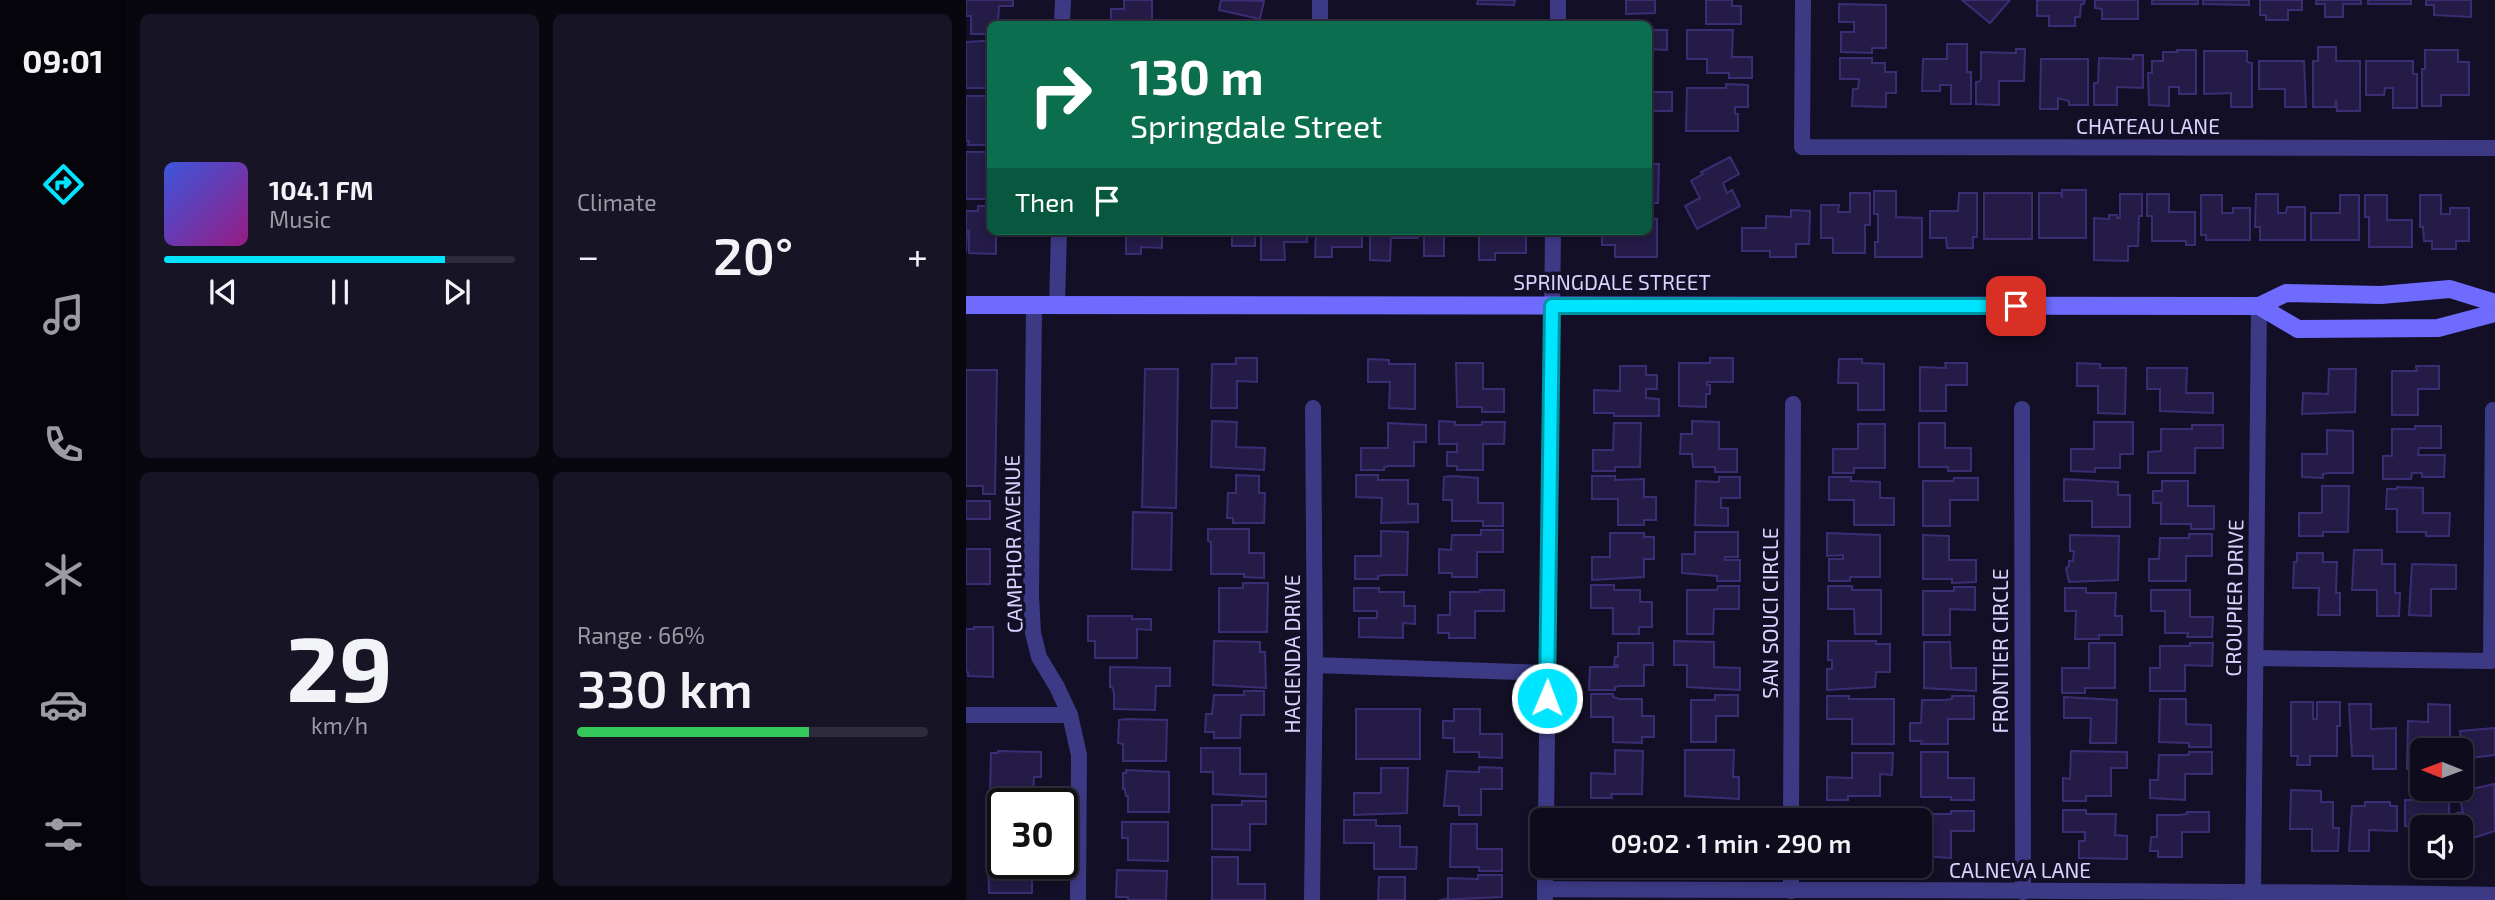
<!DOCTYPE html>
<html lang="en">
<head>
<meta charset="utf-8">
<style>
	:root { --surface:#0e0b1c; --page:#171425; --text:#f1f3f6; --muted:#9b9ba3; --line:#2e2b3b; --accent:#00e5ff }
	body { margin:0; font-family:"Exo 2",sans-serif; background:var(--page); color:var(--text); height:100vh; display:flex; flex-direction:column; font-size:26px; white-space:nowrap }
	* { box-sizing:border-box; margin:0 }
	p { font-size:23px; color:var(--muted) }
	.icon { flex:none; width:38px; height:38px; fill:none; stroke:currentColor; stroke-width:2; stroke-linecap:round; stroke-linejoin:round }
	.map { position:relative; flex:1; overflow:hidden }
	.panel { display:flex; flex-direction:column; gap:14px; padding:14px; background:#08060f; width:840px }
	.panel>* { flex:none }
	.guide { position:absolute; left:21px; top:21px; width:665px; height:214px; border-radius:10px; box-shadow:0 4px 10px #0003,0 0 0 2px var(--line); background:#0b6e4f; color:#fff; overflow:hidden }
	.needle { width:46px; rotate:271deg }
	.buttons { position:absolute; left:1444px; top:738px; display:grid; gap:14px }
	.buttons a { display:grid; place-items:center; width:63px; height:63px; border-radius:10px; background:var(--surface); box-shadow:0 4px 10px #0003,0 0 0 2px var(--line); font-size:35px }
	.speed { position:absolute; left:21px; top:788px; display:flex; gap:14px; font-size:35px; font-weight:700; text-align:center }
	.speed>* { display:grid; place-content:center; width:91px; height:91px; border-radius:50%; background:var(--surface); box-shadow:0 4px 10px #0003,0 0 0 2px var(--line); line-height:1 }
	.speed .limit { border:4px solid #111; border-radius:10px; background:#fff; color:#111 }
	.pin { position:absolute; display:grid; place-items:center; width:60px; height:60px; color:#fff; margin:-30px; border-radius:14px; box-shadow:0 4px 10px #0006 }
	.me { position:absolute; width:77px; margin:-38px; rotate:1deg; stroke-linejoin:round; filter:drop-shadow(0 0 5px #0008) }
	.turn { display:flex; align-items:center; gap:24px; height:147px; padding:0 28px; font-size:32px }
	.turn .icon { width:91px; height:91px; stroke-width:2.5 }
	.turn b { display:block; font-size:49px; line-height:60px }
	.then { display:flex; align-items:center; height:66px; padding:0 28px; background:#0003; gap:14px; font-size:26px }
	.big { font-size:52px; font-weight:600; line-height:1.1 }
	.panel .card { flex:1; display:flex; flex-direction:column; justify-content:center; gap:10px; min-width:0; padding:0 24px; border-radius:10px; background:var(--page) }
	.panel .dial { align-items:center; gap:0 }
	.dial b { font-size:91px; line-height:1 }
	.song { display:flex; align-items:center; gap:21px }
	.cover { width:84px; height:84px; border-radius:10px; background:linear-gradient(135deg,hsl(230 70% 55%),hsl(310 70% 35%)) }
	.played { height:7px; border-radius:4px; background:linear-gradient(90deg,var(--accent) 80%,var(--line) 80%) }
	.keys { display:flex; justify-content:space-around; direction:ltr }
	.heat { display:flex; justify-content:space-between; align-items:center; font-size:38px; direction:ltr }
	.charge { height:10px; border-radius:5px; background:linear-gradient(90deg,#34c759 66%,var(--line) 0) }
	.panel .tiles { flex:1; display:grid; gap:14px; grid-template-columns:repeat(2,1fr) }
	.trip { position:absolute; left:564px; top:808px; width:402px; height:70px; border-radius:10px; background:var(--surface); box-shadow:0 4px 10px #0003,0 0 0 2px var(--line); font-weight:600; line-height:70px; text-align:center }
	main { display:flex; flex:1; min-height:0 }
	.dock { display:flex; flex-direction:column; width:126px; justify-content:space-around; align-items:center; background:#06040b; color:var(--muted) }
	.dock .icon { width:49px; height:49px }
	.dock .active { color:var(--accent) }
	.dock b { font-size:32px; color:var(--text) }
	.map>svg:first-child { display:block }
	.building { fill:#241b47; stroke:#3b2d73; stroke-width:2 }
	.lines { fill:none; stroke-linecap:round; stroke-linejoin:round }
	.street { stroke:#3d3a85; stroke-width:16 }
	.secondary { stroke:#6f6bff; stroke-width:18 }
	.route-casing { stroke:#0095a6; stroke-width:18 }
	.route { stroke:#00e5ff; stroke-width:12 }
	.labels { text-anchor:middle; stroke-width:7; stroke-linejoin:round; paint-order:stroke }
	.street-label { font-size:21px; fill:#d9d4ff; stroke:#130f26 }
</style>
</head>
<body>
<main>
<nav class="dock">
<b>09:01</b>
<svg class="icon active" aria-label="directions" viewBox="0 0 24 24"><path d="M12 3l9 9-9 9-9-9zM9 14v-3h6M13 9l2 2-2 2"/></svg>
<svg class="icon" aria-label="music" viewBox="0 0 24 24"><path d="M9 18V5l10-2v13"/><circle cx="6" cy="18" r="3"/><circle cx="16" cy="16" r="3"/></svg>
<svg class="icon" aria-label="phone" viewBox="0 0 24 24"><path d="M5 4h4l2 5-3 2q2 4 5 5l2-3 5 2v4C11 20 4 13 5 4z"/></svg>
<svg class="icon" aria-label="climate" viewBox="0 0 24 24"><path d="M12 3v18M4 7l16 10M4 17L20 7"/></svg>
<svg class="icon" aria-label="car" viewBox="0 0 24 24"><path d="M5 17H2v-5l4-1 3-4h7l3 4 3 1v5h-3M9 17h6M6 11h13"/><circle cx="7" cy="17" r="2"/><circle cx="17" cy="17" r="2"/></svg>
<svg class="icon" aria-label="filters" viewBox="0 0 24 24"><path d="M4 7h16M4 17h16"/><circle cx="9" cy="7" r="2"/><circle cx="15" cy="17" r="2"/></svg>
</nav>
<section class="panel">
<div class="tiles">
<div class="card">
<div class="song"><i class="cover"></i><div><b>104.1 FM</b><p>Music</p></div></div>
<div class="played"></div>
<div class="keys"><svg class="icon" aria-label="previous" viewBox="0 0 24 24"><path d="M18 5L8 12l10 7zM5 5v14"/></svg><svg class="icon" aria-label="pause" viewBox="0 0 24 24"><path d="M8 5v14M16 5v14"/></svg><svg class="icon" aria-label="next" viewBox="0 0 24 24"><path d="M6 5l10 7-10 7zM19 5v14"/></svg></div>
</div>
<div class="card"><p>Climate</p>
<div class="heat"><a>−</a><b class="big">20°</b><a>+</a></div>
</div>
<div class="card dial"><b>29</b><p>km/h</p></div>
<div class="card"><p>Range · 66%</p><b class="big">330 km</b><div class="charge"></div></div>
</div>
</section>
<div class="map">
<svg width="1529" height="900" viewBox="0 0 1529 900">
	<rect width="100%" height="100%" fill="#130f26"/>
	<g class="building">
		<path d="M0,0H47V6H33L32,24H24V34H5V16H0Z"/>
		<path d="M158,0H186V23L145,24V9H158Z"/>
		<path d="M255,0L298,1L294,19L253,10Z"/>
		<path d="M512,0H549L548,5L511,4Z"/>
		<path d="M660,0H689V13L660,14Z"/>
		<path d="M740,0H766V6H775V24H740Z"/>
		<path d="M996,0H1044L1024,23Z"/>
		<path d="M1071,0H1119L1118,4H1115L1114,17H1109V26H1083V16H1071Z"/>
		<path d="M1129,0H1172V19H1136V9L1129,8Z"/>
		<rect x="1186" y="0" width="46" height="4"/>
		<path d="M1237,0H1283V5L1237,4Z"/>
		<path d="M1294,0H1336V10H1322V20H1300V15H1294Z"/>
		<path d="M1350,0H1395V4H1377V17H1359V4H1350Z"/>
		<rect x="1402" y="0" width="43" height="4"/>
		<path d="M1460,0H1505V17L1468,15V5H1460Z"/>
		<path d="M873,4L920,5V48H906V53L875,52V32H888V22H873Z"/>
		<path d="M682,30H701V50L682,49Z"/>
		<path d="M721,30H767L766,57H786V78H763V73H741V59H721Z"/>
		<path d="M16,41H24V76H20V88H0V42Z"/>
		<path d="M981,44H1001V72H1005V104H985V85H974V91H956L957,59H981Z"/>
		<path d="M1352,47H1370V61H1394V111H1371L1370,100L1369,107H1347V61H1352Z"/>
		<path d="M1050,49H1059L1058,81H1033V105L1010,104V82H1013L1015,79V52L1050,53Z"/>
		<path d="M1211,50H1230V94H1213V87H1203V106L1183,105L1182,73H1186V61H1197V52H1211Z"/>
		<path d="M1459,50H1492V62H1503V95H1475V106H1456V69H1459Z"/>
		<path d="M1238,51H1281V62L1286,63V107H1265V93L1238,94Z"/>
		<path d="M1167,55H1177V88L1151,87V105H1128V83H1132L1133,58L1167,59Z"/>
		<path d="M874,58H906V63H919V72H930V93H920V107L886,106L887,89H892L893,79H874Z"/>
		<path d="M1075,59H1122V105H1103V101L1092,98V109H1074Z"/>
		<path d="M1293,61H1338L1340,107H1319V89H1293Z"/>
		<path d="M1400,61H1447V74H1451V108H1427V88H1419L1418,95H1400Z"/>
		<path d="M760,84L782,85V107H769V114H772V131H720L721,88H760Z"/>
		<path d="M686,92H706V111H686L685,150H682V108H686Z"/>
		<path d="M0,96H24V145H2L3,141H0Z"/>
		<path d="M0,152H21V178H24V199H0Z"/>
		<path d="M764,157L773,174L757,183L761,193L766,190L774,206L731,229L719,206L734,198L725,181L737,174L735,172Z"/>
		<path d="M682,164H693L692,203H682Z"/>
		<path d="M1096,190H1120V238H1073V193H1095L1096,198Z"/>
		<path d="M908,191H930V217L956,218V257H909V242H912V214H908Z"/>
		<path d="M884,193H904V225H899V253H867V238H855V205H873L872,212H884Z"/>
		<path d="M993,193H1011V237H1007V248H981L980,238H964V211H992Z"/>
		<rect x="1018" y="193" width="48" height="46"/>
		<path d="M1154,194H1176V216H1173L1172,246H1162V261L1128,260V218L1143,219V215H1151V218H1154Z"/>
		<path d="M1181,194H1203V212H1229V245H1220V241H1186V216H1181Z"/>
		<path d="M1290,194H1312V213H1320L1321,207H1339V240H1294V227H1289Z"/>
		<path d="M1235,195H1256V213H1267V208H1284V240H1240V235H1235Z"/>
		<path d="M1374,195H1393V240H1345V213H1374Z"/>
		<path d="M1399,195H1421V220H1446V247H1403V217H1399Z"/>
		<path d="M1454,195H1475V214H1484V208H1503V241H1490V249H1466V241H1458L1457,227H1454Z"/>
		<path d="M12,206H24V231H30V254L3,253V231H1L0,252V211H12Z"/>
		<path d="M825,210L844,211L843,244H830V257H804V251H776V228H800V216L825,217Z"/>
		<path d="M682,219H691V257H649V245H636V231H682Z"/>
		<path d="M156,231H196V248L175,247V254H160V235H156Z"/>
		<path d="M247,231H289V246H266V235H247Z"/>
		<path d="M295,231H341V242H318L319,260H295Z"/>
		<path d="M350,231H396V247H366V257H349Z"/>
		<path d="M404,231H452V238H425L424,261L404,260Z"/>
		<path d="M458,231H505V233L478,232V256H458Z"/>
		<path d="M513,231H560V253H529V260H513Z"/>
		<path d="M270,358H291V382L271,381V408H245L246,364H270Z"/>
		<path d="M744,358H767V382H741V385H744V394H740V407L713,406V363H744Z"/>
		<path d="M402,359L423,360V364H449V409L423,408L424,382H402Z"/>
		<path d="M873,359H896V363L918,364V410H892V383H872Z"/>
		<path d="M490,363H517V389H538V412H516V407H491Z"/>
		<path d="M979,363H1001V385H980V411H954V367L980,368Z"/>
		<path d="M1111,363L1134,364V368H1160L1159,414L1132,413V386H1111Z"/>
		<path d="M654,366H680V375H691V389H680V398L693,399V416H648V413H628V390L654,391Z"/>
		<path d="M1450,366H1473V389H1452V415H1426V371H1451Z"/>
		<path d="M1181,368H1221L1220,393H1247V413L1194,411V389H1181Z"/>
		<path d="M179,369H212L210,508L176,507Z"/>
		<path d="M1363,369H1390L1389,412L1336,414L1337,393L1362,394Z"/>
		<path d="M0,370H31L29,494H17V486H0Z"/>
		<path d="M246,421L271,422L270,447L299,448L298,470L245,467Z"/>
		<path d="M473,421L489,422V425H516V422H539L538,444H517V470H491V466H481V452H491V444H473Z"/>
		<path d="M726,421L753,422V449H771V472H749V467H727L726,454H714L715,434H726Z"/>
		<path d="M1128,422H1167V454H1154V468H1129V472L1105,471V449H1128Z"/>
		<path d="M422,423L460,425V442H448V466H423L418,467V470H395V448H422Z"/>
		<path d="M648,423H675L674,467H649V471H627V450H647Z"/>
		<path d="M953,423H979V448H1005V471H982V467H953Z"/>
		<path d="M892,424H919V468H888V473H867V449H892Z"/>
		<path d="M1226,425H1257V448H1229V473H1182V452L1195,451V429H1226Z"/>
		<path d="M1449,426H1475V448H1453L1452,455H1479L1478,477H1456V473H1446L1445,479H1417V456H1426V429H1449Z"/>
		<path d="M1361,430L1387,431V473H1363L1357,474V478L1336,477V454H1361Z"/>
		<path d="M270,475L293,476V493H299L298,523H267V518H261L262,493H270Z"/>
		<path d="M390,475H412V480H442V504H452V522L415,523L416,498L390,497Z"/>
		<path d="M487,476L512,478V503H537V526H517V521H486V500H477L478,477Z"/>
		<path d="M626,476H649V480L678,479V497H690V520H678V525H652V499H626Z"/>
		<path d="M753,477H774V498H755V508H762V526L729,525L730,481L753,482Z"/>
		<path d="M863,477H885V481L914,482V498H928V525H888V500H863Z"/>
		<path d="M988,478H1012V500H984V526H957V481H987Z"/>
		<path d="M1098,479L1152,482V495H1164V527H1126V501H1098Z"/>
		<path d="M1196,481H1222V506H1248V529H1225V524H1195V503H1187V491H1196Z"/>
		<path d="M1356,486H1383L1382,532H1357V536H1333V513H1356Z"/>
		<path d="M1431,487L1457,488V513H1484L1483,536H1460V532H1431V509H1420L1421,489H1431Z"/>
		<rect x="0" y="501" width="24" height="18"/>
		<path d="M167,512L206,513L205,570L166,569Z"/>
		<path d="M242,529H283V553H298V578L278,577V574H245V542L242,541Z"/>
		<path d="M515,530H537V552H511V577H486V573H473V549L485,550L486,535H515Z"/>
		<path d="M415,531L442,532L441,575H417L412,576V579H389V556H415Z"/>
		<path d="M729,532H772V557H759V560H774V581H751V576L716,573V554H729Z"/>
		<path d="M644,533H678V537H688V559H678V577L626,580V557H644Z"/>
		<path d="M861,533L914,535V577H884V581H863V559H877V555L861,556Z"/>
		<path d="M1223,534H1246V556H1220V581H1183V559H1193L1194,538H1223Z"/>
		<path d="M957,535L983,536V560H1010V582L986,583V579H957Z"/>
		<path d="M1104,535L1153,536L1152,580L1103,582L1100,568L1103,566V561H1107L1108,551H1104Z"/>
		<rect x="0" y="549" width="24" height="35"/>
		<path d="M1388,550H1416V564H1429V593H1434L1433,616H1411V590H1386Z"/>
		<path d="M1331,553H1357V562H1371L1370,593H1374V615H1352L1353,588H1327L1328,562H1331Z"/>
		<path d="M1446,564L1490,565V589H1465V616L1443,615Z"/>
		<path d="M277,583H302L301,632H253V588H277Z"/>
		<path d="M625,585H648V590H674V602H686V627H673V634H647V608H625Z"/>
		<path d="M752,586H773V609H748L747,634H721V590H751Z"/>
		<path d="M862,586H886V590H915V634H889L888,609H862Z"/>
		<path d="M988,587H1009V610L984,609V635H957V591H988Z"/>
		<path d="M388,588H413V592H438V606H449V624L437,623V638L393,637V618H411V611H388Z"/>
		<path d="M1099,588H1120V593H1150L1149,616H1156V635H1133V639H1109L1110,611H1099Z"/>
		<path d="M514,590H538V611H509V638H483V633H472V615H484V592H514Z"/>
		<path d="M1185,590H1224V617H1247L1246,637H1221L1222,633H1199V611H1185Z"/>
		<path d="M122,616H166V619H185V630L171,629V658H129V641H122Z"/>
		<path d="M8,627H27V677L2,676V672H0V629H8Z"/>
		<path d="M248,641L294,642V652H299L300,688L247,685Z"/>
		<path d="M708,641L748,642V667L774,668V690L721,687V665H708Z"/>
		<path d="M862,641H910V644H924V672H910L909,687L861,690V669H866V660H862Z"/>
		<path d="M958,642H984L985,668H1010V691L958,688Z"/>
		<path d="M652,643H687V665H678V686H653L649,687V690H623L624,667H652V665H648L649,657H652Z"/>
		<path d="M1123,643H1149V688H1119V693H1096V668H1123Z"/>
		<path d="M1224,643H1247L1246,666L1219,665V691H1184V668H1194V646H1224Z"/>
		<path d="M144,667L204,668V686H190L189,710L148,709V693L146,687H144Z"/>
		<path d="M278,691H298V715H275L274,738H248V732H239L240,714H246L248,695H278Z"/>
		<path d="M625,694H647V697L654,699H676V716H688V737H676V743L647,742V717H625Z"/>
		<path d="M749,695H772V716H750V742H725V700H749Z"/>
		<path d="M861,696H883V699H928V744H886V719H861Z"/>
		<path d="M986,696H1008V719H982V744H955L956,741H944V723H955L956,700H979L986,699Z"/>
		<path d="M1098,697L1151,700L1150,743H1124L1125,718H1098Z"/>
		<path d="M1194,699H1220V724L1245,725V747H1223V743L1193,742Z"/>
		<path d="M1325,702H1347V719H1351V702H1374V726H1371V756H1344V765H1331L1332,756H1325Z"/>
		<path d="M1383,704H1405V729L1430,728V769H1407V756H1386Z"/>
		<path d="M1462,704L1484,705V751H1456V769H1441L1442,721L1462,722Z"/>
		<rect x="390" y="709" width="64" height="50"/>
		<path d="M488,709H514V734H536V758L513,757V752H488V738H477V721H488Z"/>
		<path d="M159,719L201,720L200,761H157V744L152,743L153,720Z"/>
		<path d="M1529,728V755L1497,759L1494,731Z"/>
		<path d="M235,748H274V774H300V797L247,794V772H235Z"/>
		<path d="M649,750L677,751L676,794H645L646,798H625V773L649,774Z"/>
		<path d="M719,750H768L767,777H773V799L719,796Z"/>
		<path d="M32,751L75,752V777H68L67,794L24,793L25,753H32Z"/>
		<path d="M1105,751L1161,752V768H1145V796H1120V801H1097V778L1104,779Z"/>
		<path d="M955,752H982V778H1008V800H985V797H955Z"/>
		<path d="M1223,752H1246V774H1219V800L1184,798V780H1192L1193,755H1223Z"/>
		<path d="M886,753H927L926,775L914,774V796H882V800H861V777L886,778Z"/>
		<path d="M513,767L536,768V789H515V815H493V806H478L481,771L513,772Z"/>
		<path d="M415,768H442L441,813L388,815V793H415Z"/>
		<path d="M160,770L203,772V812H162V796H160L159,789H157V773H160Z"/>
		<path d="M1528,784L1529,831L1498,841L1491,813L1497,812L1492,792Z"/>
		<path d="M1325,790L1355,791V802H1367V828H1373L1372,851H1346V829H1324Z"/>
		<path d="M1439,800H1483V828L1439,826Z"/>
		<path d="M276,801H300V824H284V850L246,849V805H276Z"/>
		<path d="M1399,802H1424V806H1431V831L1403,830V851H1383L1386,806H1399Z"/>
		<path d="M24,803H37V844L24,843Z"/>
		<path d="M624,808H648L647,812H677V821H624Z"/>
		<path d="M859,808H883V813L913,812V821H859Z"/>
		<path d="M749,809H771V821H718V811H749Z"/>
		<path d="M1097,810H1120V814H1150L1149,835L1161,836V859L1113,858V841H1119V832H1097Z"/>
		<path d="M985,811H1008V831H985V858L954,856V838H960L961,814H985Z"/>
		<path d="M1221,812H1243V832H1216V857H1192V851H1184L1185,837H1191V815H1214L1221,814Z"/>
		<path d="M378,820H410V826H434V847H451L450,869H408V843H378Z"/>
		<path d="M156,822H202V861L162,860V838H156Z"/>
		<path d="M485,824H511V849H536V871H513V867H484Z"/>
		<path d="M22,853H37V863H71V877L66,876V893H23Z"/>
		<path d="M246,857H272V884H299V900H246Z"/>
		<path d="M151,870L201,871L200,900H162V897H150Z"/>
		<path d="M512,875H536V897L473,900L482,899V878L512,879Z"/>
		<path d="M413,877H439V900H412Z"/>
	</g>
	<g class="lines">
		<g class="street">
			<path d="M837,0L836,147L1529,148"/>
			<path d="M96,24L97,0"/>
			<path d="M354,24V0"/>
			<path d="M592,24V0"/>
			<path d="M68,305L65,596L67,633L73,657L91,687L104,715L113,755L112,900"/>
			<path d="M91,305L93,231"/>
			<path d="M1056,409L1057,892"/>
			<path d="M1290,658L1525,661L1527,410"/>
			<path d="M349,665L581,673"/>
			<path d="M0,715H104"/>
			<path d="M580,821L587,231"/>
			<path d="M825,821L827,404"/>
			<path d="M579,889C896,891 1212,889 1529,895"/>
			<path d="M825,891V866"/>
			<path d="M1287,891L1293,306"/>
			<path d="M579,898V866"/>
			<path d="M346,900L349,665L347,408"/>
		</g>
		<g class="secondary">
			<path d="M0,305L1293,306L1320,293L1415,295L1484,289L1529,303"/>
			<path d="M1293,306L1332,329L1472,328L1529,313"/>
		</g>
	</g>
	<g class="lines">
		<g class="route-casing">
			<path id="route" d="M581,698L586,306H1050"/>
		</g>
		<use href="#route" class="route"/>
	</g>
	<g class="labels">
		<g class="street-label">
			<text x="1182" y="134">CHATEAU LANE</text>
			<text x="646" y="290">SPRINGDALE STREET</text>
			<text transform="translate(48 544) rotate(-91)" y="7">CAMPHOR AVENUE</text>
			<text transform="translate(1269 598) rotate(-89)" y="7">CROUPIER DRIVE</text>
			<text transform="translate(805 613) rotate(-90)" y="7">SAN SOUCI CIRCLE</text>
			<text transform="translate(1035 651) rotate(-90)" y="7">FRONTIER CIRCLE</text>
			<text transform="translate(327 654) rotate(-90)" y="7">HACIENDA DRIVE</text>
			<text x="1054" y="878">CALNEVA LANE</text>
		</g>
	</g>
</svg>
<div class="buttons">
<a><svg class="needle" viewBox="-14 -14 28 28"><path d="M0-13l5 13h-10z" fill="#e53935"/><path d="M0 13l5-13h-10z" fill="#9b9ba3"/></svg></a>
<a><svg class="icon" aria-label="sound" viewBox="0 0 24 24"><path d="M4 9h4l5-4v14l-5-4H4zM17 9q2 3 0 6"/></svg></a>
</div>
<div class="speed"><div class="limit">30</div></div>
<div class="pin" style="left:1050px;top:306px;background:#d93025"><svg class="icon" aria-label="arrive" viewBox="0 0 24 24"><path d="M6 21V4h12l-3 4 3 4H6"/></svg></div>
<svg class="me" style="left:581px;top:698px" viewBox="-20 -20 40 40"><circle r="17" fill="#00e5ff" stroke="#fff" stroke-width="3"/><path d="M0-11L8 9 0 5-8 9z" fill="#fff"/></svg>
<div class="trip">09:02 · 1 min · 290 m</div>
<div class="guide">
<div class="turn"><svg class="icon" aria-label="right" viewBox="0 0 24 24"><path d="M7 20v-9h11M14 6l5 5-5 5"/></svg><div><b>130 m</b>Springdale Street</div></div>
<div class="then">Then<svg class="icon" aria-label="arrive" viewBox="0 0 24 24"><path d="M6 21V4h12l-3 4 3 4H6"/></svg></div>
</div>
</div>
</main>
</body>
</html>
